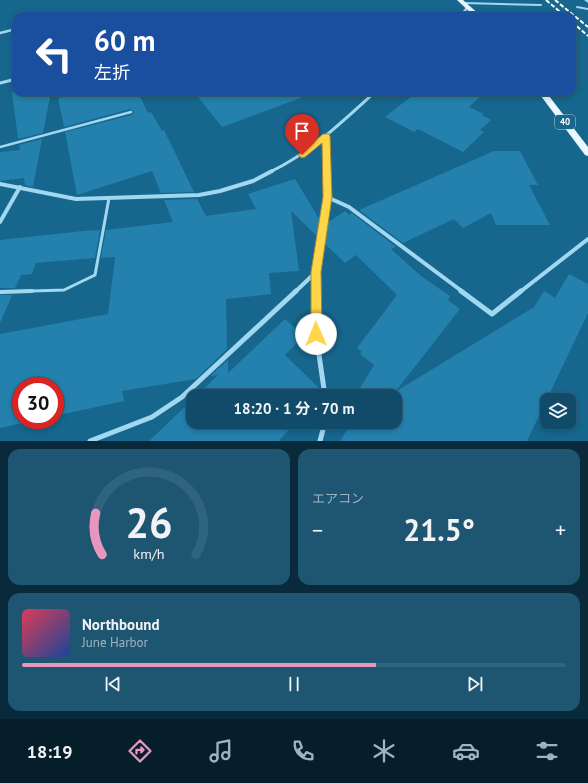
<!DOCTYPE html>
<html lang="ja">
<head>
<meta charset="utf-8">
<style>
	:root { --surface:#104c6a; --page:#1e5672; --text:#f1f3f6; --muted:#9cb4c1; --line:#30637e; --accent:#e797bd }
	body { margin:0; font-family:"PT Sans","Noto Sans JP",sans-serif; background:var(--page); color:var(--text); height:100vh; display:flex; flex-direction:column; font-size:15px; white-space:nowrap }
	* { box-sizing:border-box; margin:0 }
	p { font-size:13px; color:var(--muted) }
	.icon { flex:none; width:22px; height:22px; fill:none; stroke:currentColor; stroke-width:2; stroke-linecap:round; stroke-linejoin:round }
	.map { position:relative; height:441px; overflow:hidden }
	.details { display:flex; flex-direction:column; gap:8px; padding:8px; background:#092a3a; flex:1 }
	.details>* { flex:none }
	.hud { position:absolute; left:12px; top:12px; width:564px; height:84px; border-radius:12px; box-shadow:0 2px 6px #0003,0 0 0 1px var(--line); background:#1a4fa0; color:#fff; overflow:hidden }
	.controls { position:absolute; left:540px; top:393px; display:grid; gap:8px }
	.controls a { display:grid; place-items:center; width:36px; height:36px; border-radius:8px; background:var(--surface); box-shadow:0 2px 6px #0003,0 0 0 1px var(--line); font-size:20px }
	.speed { position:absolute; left:12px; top:377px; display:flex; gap:8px; font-size:20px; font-weight:700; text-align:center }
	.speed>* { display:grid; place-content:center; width:52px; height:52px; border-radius:50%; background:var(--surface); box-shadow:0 2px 6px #0003,0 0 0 1px var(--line); line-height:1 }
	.speed .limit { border:6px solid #d22; background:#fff; color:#111 }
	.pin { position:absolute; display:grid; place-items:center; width:34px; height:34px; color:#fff; margin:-41px -17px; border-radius:50% 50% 50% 0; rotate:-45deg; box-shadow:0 0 4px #0007 }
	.pin .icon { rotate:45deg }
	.me { position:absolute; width:44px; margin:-22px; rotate:359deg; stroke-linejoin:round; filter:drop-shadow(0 0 3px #0008) }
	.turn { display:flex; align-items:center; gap:14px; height:84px; padding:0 16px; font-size:18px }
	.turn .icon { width:52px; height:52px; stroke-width:2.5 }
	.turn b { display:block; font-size:28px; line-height:34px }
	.big { font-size:30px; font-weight:700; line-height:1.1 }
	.details .card { flex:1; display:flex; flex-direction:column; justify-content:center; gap:6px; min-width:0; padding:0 14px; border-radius:12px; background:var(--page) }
	.details .dial { align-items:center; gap:0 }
	.dial svg { height:104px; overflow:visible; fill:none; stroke:var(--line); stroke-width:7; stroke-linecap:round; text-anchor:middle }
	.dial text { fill:var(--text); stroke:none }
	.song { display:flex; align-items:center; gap:12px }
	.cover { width:48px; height:48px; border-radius:6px; background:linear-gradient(135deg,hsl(350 70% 55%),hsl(220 70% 35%)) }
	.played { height:4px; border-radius:2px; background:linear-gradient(90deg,var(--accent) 65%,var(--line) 65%) }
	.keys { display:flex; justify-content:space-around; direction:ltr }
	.heat { display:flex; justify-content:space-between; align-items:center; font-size:22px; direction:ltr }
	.details .tiles { flex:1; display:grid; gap:8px; grid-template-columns:1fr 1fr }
	.card:last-child { grid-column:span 2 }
	.trip { position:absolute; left:186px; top:389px; width:216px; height:40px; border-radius:12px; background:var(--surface); box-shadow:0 2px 6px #0003,0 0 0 1px var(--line); font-weight:700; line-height:40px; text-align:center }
	.menu { display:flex; height:64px; justify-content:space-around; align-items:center; background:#061e2a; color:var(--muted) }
	.menu .icon { width:28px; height:28px }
	.menu .selected { color:var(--accent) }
	.menu b { font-size:18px; color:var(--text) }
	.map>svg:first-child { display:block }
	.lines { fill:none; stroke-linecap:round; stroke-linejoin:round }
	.stream { fill:#94d5f2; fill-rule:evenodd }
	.building { fill:#2481ad }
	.service-far3 { stroke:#a2d7f0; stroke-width:2 }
	.service-far2 { stroke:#a2d7f0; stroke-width:2.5 }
	.service-far1 { stroke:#a2d7f0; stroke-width:3 }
	.service { stroke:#a2d7f0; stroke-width:4 }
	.minor-far3 { stroke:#a2d7f0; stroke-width:2.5 }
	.minor-far2 { stroke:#a2d7f0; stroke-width:3 }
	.minor-far1 { stroke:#a2d7f0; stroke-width:4 }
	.minor { stroke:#a2d7f0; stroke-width:5 }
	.primary { fill:#eaf7ff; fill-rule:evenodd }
	.rail { stroke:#fff; stroke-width:2; stroke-dasharray:4.5 2; stroke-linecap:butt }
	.route { fill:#ffd54a; stroke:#a68a30 }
	.labels { text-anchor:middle; stroke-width:4; stroke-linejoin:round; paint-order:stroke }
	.shield { fill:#16668e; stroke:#b9d1dd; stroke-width:1 }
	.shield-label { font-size:9px; font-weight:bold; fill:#fff }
</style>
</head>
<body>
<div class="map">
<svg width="588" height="441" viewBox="0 0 588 441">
	<rect width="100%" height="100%" fill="#16668e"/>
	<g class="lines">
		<path class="stream" d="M584,0H588V3Z"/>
	</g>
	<g class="building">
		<path d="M12,92H51L43,133L18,139Z"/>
		<path d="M82,92H138L148,113L151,112L162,131L164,130L194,192L161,193L152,171L77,195L65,132L132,115L134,112L130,109L64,127L58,98Z"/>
		<path d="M194,92H308L309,95L222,127Z"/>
		<path d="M417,92H485L469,107L484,114L482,115L491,120L480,130L484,132L463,152L418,129L414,132L385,117Z"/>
		<path d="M42,139L33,187L25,185L24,178L0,181V152L20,150L19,145Z"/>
		<path d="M494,151H520L538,185H529L550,225H496L491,213L463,228L454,219L403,243L359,210Z"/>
		<path d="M295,179L320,220L318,237L291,211L299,271L269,273L271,294L226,299L227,349L196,379L122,391L124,401L55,416V386H21V420H36L0,428V334L108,314L115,257L101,258L106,230L173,222L164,200L197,199L206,216L256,209L248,194Z"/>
		<path d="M345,211L349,215L352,213L396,247L391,249L421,276L450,296L448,300L460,309L395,392L534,307L544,291L555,298L569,274L588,284V313L527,441H340L352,422H395V396H355L374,365L360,354L362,352L357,348L397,295L356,255L345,263L324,243L327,223Z"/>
		<path d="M92,230L91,231L100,230L95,258L36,263L32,274L21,275L15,288H0V240Z"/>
		<path d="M0,295H12L0,323Z"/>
		<path d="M285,319L304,336L285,355L320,389V393L318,396H196L218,375L210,376L228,360V373Z"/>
		<path d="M193,399V422H295L279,441H149Z"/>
	</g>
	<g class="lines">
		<g class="service-far3">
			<path d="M464,3L541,5"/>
			<path d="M577,7L588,9"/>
		</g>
		<path class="service-far2" d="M0,147L131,112"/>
		<path class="service-far1" d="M0,292L64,290L95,275L109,198"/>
		<path class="service" d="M0,292L32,291"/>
		<g class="minor-far3">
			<path d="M460,16L468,7"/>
			<path d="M0,33L16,29"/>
		</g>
		<g class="minor-far2">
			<path d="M0,83L16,79"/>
			<path d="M326,136L327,172"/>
			<path d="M270,172C310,153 342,122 375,92"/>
		</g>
		<g class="minor-far1">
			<path d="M0,184L76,199L199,195L220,191L253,181L272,171"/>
			<path d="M327,197L349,207L463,292"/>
			<path d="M0,222L20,187"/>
			<path d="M295,292L316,272"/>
			<path d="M316,292V272L327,197V171"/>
			<path d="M520,292L588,239"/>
		</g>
		<g class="minor">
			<path d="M316,291V334L325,396"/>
			<path d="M461,291L492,314L521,291"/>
			<path d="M90,441L152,417L182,397L296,291"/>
			<path d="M320,441L325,422"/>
		</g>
		<g class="primary">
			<path d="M457,0H463L481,16H474Z"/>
			<path d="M538,92H546L588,147V156L585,155Z"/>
		</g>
		<g class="rail">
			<path d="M546,0L565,16"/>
			<path d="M555,0L588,27"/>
			<path d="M572,22L588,36"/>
		</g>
	</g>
	<path class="route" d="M323,134H329L330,136L332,197L321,272L322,334L320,337L316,339L312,337L311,334V272L323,197L322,143L305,157L302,158L298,155Z"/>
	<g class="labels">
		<rect class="shield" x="555" y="115" width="20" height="14" rx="3"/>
		<g class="shield-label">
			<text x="565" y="125">40</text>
		</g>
	</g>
</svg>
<div class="controls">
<a><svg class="icon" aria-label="layers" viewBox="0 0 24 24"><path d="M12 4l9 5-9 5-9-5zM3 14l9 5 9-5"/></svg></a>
</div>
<div class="speed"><div class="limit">30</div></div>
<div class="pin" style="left:302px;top:155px;background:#d93025"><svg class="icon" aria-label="arrive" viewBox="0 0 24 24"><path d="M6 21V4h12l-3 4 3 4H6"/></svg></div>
<svg class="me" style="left:316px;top:334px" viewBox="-20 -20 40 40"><circle r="19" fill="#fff"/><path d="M0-13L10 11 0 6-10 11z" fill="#ffd54a"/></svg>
<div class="trip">18:20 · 1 分 · 70 m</div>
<div class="hud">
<div class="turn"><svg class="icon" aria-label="left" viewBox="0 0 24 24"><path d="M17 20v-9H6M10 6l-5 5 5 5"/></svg><div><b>60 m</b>左折</div></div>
</div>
</div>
<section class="details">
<div class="tiles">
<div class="card dial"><svg viewBox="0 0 100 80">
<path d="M14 69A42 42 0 1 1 86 69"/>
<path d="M14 69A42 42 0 0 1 9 37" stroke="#e797bd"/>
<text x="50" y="56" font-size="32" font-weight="700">26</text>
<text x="50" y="72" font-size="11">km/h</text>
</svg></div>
<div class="card"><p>エアコン</p>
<div class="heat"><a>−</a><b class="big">21.5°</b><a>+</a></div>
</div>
<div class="card">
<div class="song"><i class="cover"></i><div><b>Northbound</b><p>June Harbor</p></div></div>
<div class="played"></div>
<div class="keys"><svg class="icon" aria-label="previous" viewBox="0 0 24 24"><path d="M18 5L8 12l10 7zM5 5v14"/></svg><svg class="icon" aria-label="pause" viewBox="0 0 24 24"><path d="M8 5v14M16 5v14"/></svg><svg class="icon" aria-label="next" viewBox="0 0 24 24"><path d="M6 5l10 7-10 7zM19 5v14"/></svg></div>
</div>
</div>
</section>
<nav class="menu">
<b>18:19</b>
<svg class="icon selected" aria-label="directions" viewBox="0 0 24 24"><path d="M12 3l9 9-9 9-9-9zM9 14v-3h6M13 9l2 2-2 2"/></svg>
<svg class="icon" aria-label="music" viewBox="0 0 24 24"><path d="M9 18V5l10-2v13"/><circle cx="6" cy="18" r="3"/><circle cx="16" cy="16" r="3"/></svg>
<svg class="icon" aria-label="phone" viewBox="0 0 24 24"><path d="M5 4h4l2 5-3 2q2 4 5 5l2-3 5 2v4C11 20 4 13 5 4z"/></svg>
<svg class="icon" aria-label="climate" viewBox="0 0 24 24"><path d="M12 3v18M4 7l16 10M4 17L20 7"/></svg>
<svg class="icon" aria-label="car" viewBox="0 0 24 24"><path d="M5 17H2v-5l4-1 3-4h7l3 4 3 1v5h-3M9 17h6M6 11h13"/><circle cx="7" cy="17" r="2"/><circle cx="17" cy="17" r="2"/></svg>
<svg class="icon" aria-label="filters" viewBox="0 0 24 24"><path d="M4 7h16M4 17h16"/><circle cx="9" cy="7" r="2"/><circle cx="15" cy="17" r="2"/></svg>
</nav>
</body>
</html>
